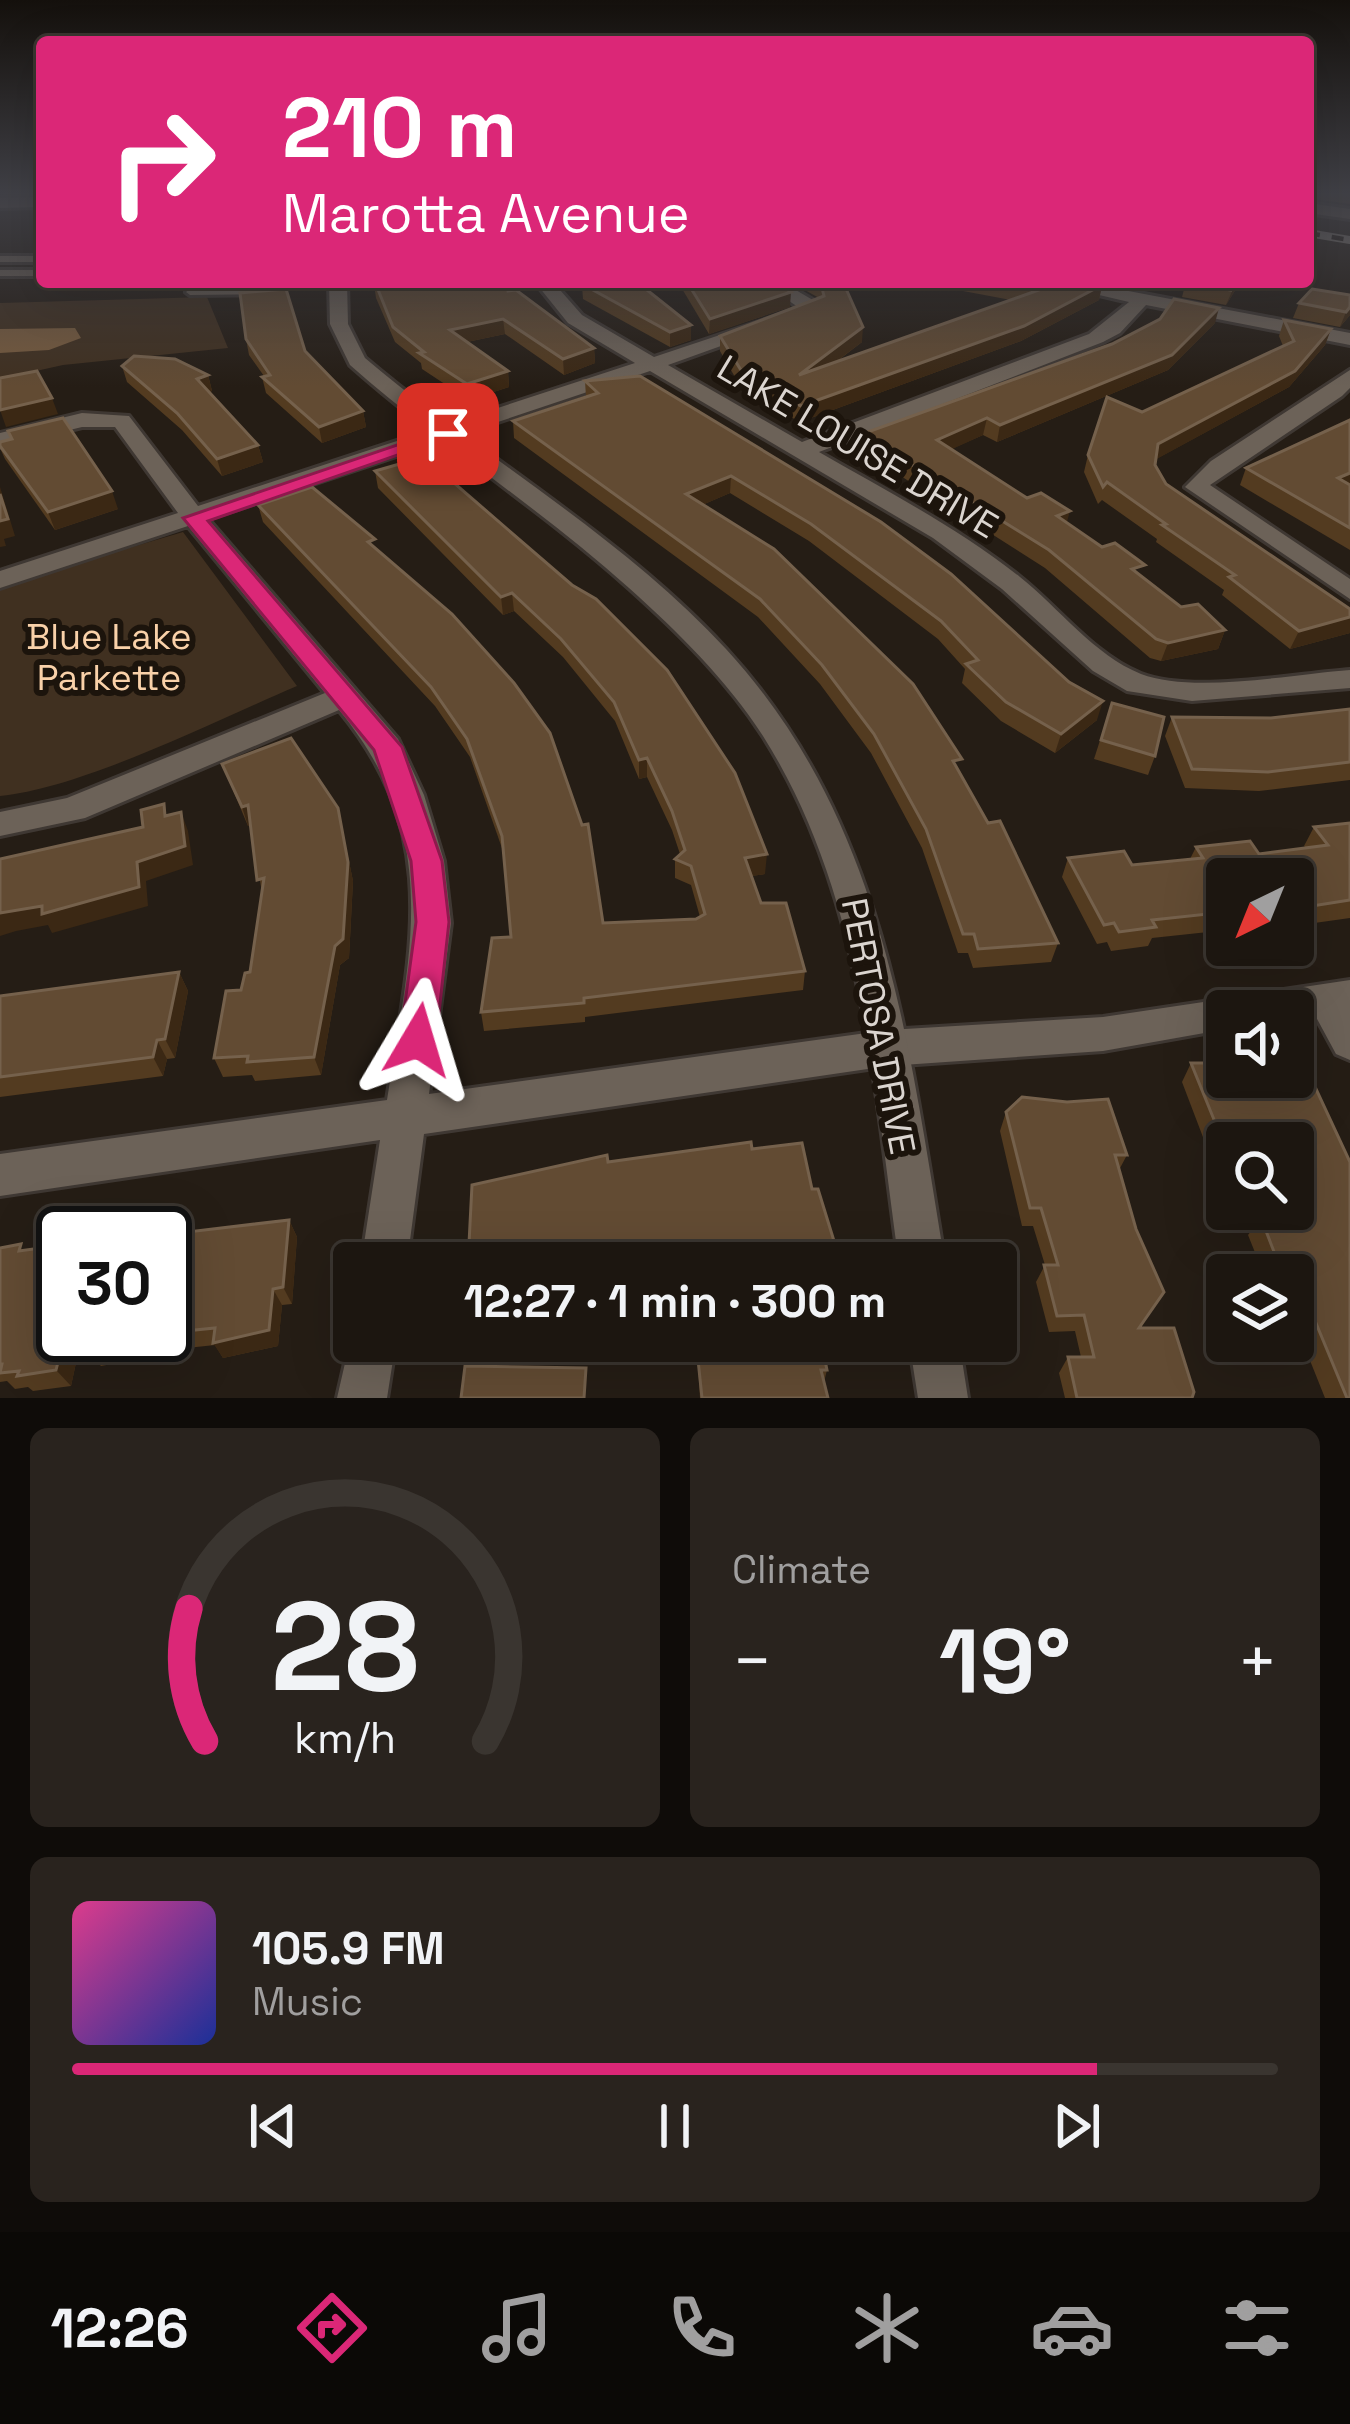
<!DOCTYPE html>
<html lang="en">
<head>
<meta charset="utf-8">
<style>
	:root { --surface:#1c1610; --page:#29231e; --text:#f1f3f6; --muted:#a09f9f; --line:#3a3530; --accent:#db2777 }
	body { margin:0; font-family:"Space Grotesk",sans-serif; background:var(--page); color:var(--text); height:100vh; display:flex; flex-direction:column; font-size:45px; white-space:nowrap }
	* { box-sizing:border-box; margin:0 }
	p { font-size:39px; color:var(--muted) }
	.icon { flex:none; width:66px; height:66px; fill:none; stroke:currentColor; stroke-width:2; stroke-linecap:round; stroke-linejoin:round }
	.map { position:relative; height:1398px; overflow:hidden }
	.sheet { display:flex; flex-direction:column; gap:30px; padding:30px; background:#0f0c09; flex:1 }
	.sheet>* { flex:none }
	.guide { position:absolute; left:36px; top:36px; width:1278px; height:252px; border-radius:12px; box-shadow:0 12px 48px #0002,0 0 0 3px var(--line); background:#db2777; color:#fff; overflow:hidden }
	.needle { width:78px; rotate:223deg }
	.controls { position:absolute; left:1206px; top:858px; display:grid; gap:24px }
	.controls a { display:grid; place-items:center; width:108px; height:108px; border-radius:12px; background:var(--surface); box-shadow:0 12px 48px #0002,0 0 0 3px var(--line); font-size:60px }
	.speed { position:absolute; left:36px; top:1206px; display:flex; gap:24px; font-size:60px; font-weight:700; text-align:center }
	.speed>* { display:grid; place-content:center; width:156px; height:156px; border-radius:50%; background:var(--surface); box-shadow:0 12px 48px #0002,0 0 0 3px var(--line); line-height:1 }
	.speed .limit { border:6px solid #111; border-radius:18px; background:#fff; color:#111 }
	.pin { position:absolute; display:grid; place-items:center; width:102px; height:102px; color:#fff; margin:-51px; border-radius:24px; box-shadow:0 6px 18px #0006 }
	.me { position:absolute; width:132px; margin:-66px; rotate:7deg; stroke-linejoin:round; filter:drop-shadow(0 0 9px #0008) }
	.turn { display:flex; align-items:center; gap:42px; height:252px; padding:0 48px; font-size:54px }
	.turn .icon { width:156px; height:156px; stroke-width:2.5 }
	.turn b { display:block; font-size:84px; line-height:102px }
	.big { font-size:90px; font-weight:600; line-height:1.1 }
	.sheet .tile { flex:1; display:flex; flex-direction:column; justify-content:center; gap:18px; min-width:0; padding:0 42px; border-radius:18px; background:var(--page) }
	.sheet .dial { align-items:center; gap:0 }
	.dial svg { height:312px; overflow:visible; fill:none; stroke:var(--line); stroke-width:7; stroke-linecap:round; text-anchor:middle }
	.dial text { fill:var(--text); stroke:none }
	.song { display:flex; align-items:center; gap:36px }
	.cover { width:144px; height:144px; border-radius:18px; background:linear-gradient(135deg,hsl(330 70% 55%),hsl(230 70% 35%)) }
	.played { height:12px; border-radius:6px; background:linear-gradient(90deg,var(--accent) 85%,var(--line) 85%) }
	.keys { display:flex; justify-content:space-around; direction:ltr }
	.heat { display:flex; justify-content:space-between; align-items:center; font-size:66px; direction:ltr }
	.sheet .tiles { flex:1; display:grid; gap:30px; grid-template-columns:1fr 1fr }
	.tile:last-child { grid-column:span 2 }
	.trip { position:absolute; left:333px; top:1242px; width:684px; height:120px; border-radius:12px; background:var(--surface); box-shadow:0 12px 48px #0002,0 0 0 3px var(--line); font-weight:600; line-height:120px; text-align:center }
	.tab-bar { display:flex; height:192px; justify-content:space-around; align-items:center; background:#0b0906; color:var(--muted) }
	.tab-bar .icon { width:84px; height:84px }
	.tab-bar .current { color:var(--accent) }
	.tab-bar b { font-size:54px; color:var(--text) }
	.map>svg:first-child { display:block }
	.green { fill:#403020 }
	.water { fill:#775b3e }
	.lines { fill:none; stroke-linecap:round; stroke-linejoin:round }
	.lane-casing { stroke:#3f3833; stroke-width:6 }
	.street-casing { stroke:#3f3833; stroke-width:6 }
	.secondary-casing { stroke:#3f3833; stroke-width:6 }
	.lane { fill:#6c6258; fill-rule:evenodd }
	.street { fill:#6c6258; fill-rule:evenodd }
	.secondary { fill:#6c6258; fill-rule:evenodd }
	.rail-casing { stroke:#878079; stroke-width:8 }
	.rail { stroke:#1c140c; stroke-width:4.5; stroke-dasharray:12; stroke-linecap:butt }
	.wall { fill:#533b20 }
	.shaded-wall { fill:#3b2814 }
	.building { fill:#624b33; stroke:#75614c; stroke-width:3 }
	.route { fill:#db2777; stroke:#8e194d; stroke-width:3 }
	.labels { text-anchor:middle; stroke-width:12; stroke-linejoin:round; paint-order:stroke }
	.street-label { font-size:36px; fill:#dbd5d0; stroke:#1c140c }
	.park-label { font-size:36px; fill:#f9d1a9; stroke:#1c140c }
</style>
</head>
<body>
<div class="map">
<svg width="1350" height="1398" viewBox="0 0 1350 1398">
	<rect width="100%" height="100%" fill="#251d15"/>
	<g class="green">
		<path d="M207,297L228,348L63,365L0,379V303Z"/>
		<path d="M183,532L297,686C217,720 83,788 0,796V586Z"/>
	</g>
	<path class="water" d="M75,328L81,338L49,350L0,353V329Z"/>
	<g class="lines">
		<g class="lane-casing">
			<g id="lane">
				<rect x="0" y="256" width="42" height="6"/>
				<rect x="0" y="270" width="42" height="6"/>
				<path d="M267,282H275L269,293L266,294L190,295L186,292L190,289L263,288Z"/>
			</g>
		</g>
		<g class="street-casing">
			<g id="street">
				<path d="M1308,203L1350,209V219L1308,213Z"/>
				<path d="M535,282H553L582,315L654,357L792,311L798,307L761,282H782L818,303V311L668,365L802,442L1089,334L1129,302L1044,282H1081L1350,333V345L1146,305L1120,333L1103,342L819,452C887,491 958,528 1020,577C1059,608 1094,655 1141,674C1193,694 1294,674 1350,670V688L1192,701L1127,691L1093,671L1002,589L933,538L650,371L208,519L398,739L424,795L444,861L451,923L429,1094L888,1030L1103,1017L1350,980V1060L1336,1054L1316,1017L1293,1020V1011H1227V1029L1103,1051L888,1066L424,1134L407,1263H361L380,1140L0,1196V1154L387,1100C410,952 444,837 339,710L85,818L0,836V812L67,798L325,693L188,526L0,588V571L178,513L115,427H82L0,447V433L82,413L129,416L198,506L635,363L568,323Z"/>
				<path d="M1350,370V388L1342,396L1210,485L1350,579V599L1185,487L1211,461Z"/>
				<path d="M354,1324V1341H396L387,1398H337Z"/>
			</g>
		</g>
		<g class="secondary-casing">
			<g id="secondary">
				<path d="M42,197V207L0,208V198Z"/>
				<path d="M329,282H347L348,324L365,358C482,457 622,536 726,649C885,822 908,1041 945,1263H899C874,1085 862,892 763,736C727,680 678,632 629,588C540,508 439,444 350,365L330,324Z"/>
				<path d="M909,1341H959L968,1398H918Z"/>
			</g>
		</g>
		<use href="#lane" class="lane"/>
		<use href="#street" class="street"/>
		<use href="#secondary" class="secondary"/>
		<g class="rail-casing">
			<path id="rail" d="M1308,233L1350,240"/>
		</g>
		<use href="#rail" class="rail"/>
	</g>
	<g class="wall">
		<path d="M1308,192H1350V204L1308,198Z"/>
		<path d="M190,282H243L242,284H190Z"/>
		<path d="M577,282H637L691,340L670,347L583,299L582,286Z"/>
		<path d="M678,282H754L790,307L709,334Z"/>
		<path d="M796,282H843L862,342L836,362L1011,300L915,282H1118L1116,284L1091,282L1102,285L1099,300L1021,341L800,422L743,391L720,351V336L819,298L796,285Z"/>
		<path d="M1186,282L1236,289L1226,305L1182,297Z"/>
		<path d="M374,284L508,291L594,348L595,363L564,375L505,334L467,342L508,371L509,387L469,400L422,369L421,363L395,342L376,298Z"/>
		<path d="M1312,289L1350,315L1340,327L1293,318L1299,303Z"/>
		<path d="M1284,320L1331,329L1325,345L1289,387L1156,459L1155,465L1166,484L1350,633L1290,649L1222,595L1224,590L1156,542L1157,539L1102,500L1098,504L1084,472L1088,455L1142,412L1283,346L1279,336Z"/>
		<path d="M1215,323L1168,370L997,442L983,435L951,449L1067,523L1141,576L1181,607L1225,630L1218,649L1161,661L1150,658L1045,568L860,450L862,434Z"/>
		<path d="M246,339L305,351L363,411L366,427L322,443L266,393L262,377L264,376L249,355Z"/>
		<path d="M122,366L208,375L212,391L209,392L258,445L263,462L222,476L182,430L127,382Z"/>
		<path d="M640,376L1097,720L1055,753L1001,721L962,683L965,669L938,639L809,541L730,493L702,505L959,772L1058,943L1051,962L973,968L968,953H958L922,848L871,753L820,684L758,617L514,438L513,421L586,397L585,381Z"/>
		<path d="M1350,420V550L1240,485L1246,468Z"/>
		<path d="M0,442L118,509L55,530L5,459L0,448Z"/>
		<path d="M424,457L765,874L751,876L761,903L805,971L803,990L585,1017V1022L484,1031L481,1012L511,937L503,851L470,757L435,706L263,522L258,505L377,550L603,923L696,919L700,917L691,885L675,878V859L680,854L672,830L647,777L639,779L615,721L563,657L514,611L503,615L378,488L375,471Z"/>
		<path d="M1112,703L1155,756L1148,775L1094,759Z"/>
		<path d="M1350,709V780L1259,791L1185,788L1165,736L1172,717L1271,718Z"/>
		<path d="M222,764L338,808L353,881L349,958L340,965L321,1075L255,1081L252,1075L223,1077L214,1058L250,972L262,893L251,825L248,826Z"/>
		<path d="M1350,823V918L1293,926V879H1227V930L1152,938L1148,946L1111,951L1107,942L1097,944L1062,877L1068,858L1132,865L1190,859L1196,847L1259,854L1306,848L1304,846L1314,827Z"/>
		<path d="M179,972L188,991L175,1058L167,1059L163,1076L0,1097V996Z"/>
		<path d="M1191,1063L1293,1077L1350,1398H1325L1293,1318V1275H1264L1248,1235L1261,1218H1264L1261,1209H1293V1143L1206,1145L1182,1082Z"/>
		<path d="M1006,1112L1127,1155L1119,1170L1140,1328L1192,1398H1065L1059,1373L1068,1357H1081L1075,1331L1049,1332L1036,1282L1045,1265L1033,1226H1022L1000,1131Z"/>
		<path d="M752,1149L812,1189L834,1241L831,1258L780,1263H468L608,1162Z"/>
		<path d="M289,1220L297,1237L292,1304L282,1305L278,1346L223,1358L215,1345L159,1351L147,1335H165V1249Z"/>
		<path d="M0,1248L26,1250L146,1335L117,1363L101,1366L80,1344L71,1386L33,1391L28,1387L15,1389L7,1381L0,1382Z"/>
		<path d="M706,1341H821L827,1370L824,1382L828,1398H700L697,1350L707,1349Z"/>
	</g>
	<g class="shaded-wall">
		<path d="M1236,282H1238L1236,289L1226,305Z"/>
		<path d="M1102,285L1099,300L1021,341L800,422L801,406Z"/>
		<path d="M791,292L790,307L709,334L710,319Z"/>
		<path d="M1350,307V315L1340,327L1346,312Z"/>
		<path d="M1219,308L1215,323L1168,370L997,442L1000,425Z"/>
		<path d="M503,319L505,334L452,345L450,330Z"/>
		<path d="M691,325V340L670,347V332Z"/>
		<path d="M863,327L862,342L797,391L799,375Z"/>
		<path d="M1331,329L1325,345L1289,387L1153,461L1158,444Z"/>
		<path d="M594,348L595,363L564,375L563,359Z"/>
		<path d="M508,371L509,387L469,400L467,384Z"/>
		<path d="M208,375L212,391L202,395L197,379Z"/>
		<path d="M52,398L58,414L6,427L0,410Z"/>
		<path d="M363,411L366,427L322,443L319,427Z"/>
		<path d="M987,418L983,435L935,457L937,440Z"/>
		<path d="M258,445L263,462L222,476L217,459Z"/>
		<path d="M1350,473V487L1338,478Z"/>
		<path d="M731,476L730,493L686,512V494Z"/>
		<path d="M0,487L15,536L4,539L6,546L0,547Z"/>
		<path d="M112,491L118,509L55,530L48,512Z"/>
		<path d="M1070,511L1065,529L1057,516Z"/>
		<path d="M512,593L514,611L503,615L501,597Z"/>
		<path d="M1350,617V633L1290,649L1299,631Z"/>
		<path d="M1225,630L1218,649L1161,661L1168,643Z"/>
		<path d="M1103,701L1097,720L1055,753L1061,734Z"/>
		<path d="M647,758V777L639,779V760Z"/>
		<path d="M248,805L255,824L248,826L242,807Z"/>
		<path d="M338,808L353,881L349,958L340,965L321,1075L314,1057Z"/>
		<path d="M181,812L188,831L193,865L146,881L148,906L52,933L48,925L16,931L0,936V913L137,862Z"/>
		<path d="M767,854L765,874L744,877L745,858Z"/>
		<path d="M179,972L188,991L175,1058L165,1039Z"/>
		<path d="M157,1040L167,1059L163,1076L153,1057Z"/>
		<path d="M289,1220L297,1237L292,1304L283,1287Z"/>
		<path d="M273,1289L282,1305L278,1346L223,1358L213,1343Z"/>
		<path d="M65,1335H73L80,1344L71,1386L56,1370Z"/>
		<path d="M117,1335H146L117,1363L104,1347Z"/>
	</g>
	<g class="building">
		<path d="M375,282H506L508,291L516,290L594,348L563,359L503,319L450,330L508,371L467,384L419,353L424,352L393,327Z"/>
		<path d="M593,282H637L691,325L670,332L582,284Z"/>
		<path d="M687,282H775L791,292L710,319Z"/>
		<path d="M817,282H843L863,327L799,375L1039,290L997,282H1090L1102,285L1024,326L801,406L744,375L720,336L824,296L821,284Z"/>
		<path d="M1186,282H1236L1231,290Z"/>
		<path d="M286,289L305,351L363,411L319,427L262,377L270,375L246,339L240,293Z"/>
		<path d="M1312,289L1350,295V307L1346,312L1299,303Z"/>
		<path d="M1174,299L1219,308L1172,355L1000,425L987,418L937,440L1027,498L1041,493L1070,511L1057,516L1102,547L1115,543L1145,565L1132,569L1181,607L1198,604L1225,630L1168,643L1156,639L1049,550L862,434L1112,344L1160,319Z"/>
		<path d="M1284,320L1331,329L1295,371L1158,444L1155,465L1166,484L1350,609V617L1299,631L1229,577L1235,575L1162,525L1166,524L1107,482L1103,487L1088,455L1107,397L1142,412L1294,341Z"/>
		<path d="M134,356L175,359L208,375L197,379L258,445L217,459L177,413L122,366Z"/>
		<path d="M37,371L52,398L0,410V378Z"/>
		<path d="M640,376L881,522L951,574L1069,682L1103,701L1061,734L1006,702L966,664L978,660L941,621L811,524L731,476L686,494L774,549L913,684L962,759L953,761L988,823L1000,821L1058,943L978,949L974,934H963L926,829L874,734L822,665L760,599L513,421L598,393L585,381Z"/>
		<path d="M63,418L112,491L48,512L0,446V442L12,439L8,431Z"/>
		<path d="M1350,420V473L1338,478L1350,485V528L1246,468Z"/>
		<path d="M424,457L572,585L596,599L667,670L735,773L767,854L745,858L761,903H786L805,971L584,998V1003L481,1012L492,938L511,937L502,836L467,739L431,687L258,505L312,487L375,539L368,542L452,614L514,683L550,733L582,825L588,824L603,923L696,919L705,914L691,866L675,859L685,850L672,811L647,758L639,760L614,702L561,639L512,593L501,597L375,471Z"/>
		<path d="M0,494L8,519L0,521Z"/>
		<path d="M1112,703L1164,717L1155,756L1101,740Z"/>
		<path d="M1350,709V762L1268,772L1192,769L1172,717L1271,718Z"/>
		<path d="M291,738L338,808L348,862L343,939L335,946L314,1057L247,1062L248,1056L214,1058L226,991L241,990L245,973L250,972L264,878L257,880L248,805L242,807L222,764Z"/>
		<path d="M164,804L165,816L181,812L185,846L137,862L139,887L42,914V906L0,913V859L143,827L141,810Z"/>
		<path d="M1350,823V900L1293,909V879H1227V912L1152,920L1156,927L1119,932L1114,923L1104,925L1068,858L1124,851L1132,865L1203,858L1196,847L1250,841L1259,854L1328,845L1314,827Z"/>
		<path d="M179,972L165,1039L157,1040L153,1057L0,1077V996Z"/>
		<path d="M1191,1063H1227V1077H1293V1067L1301,1076H1310L1350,1162V1398H1347L1306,1299H1293V1275H1283L1261,1218L1283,1217L1280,1209H1293V1143H1254L1247,1126L1217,1127Z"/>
		<path d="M1022,1097L1067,1102L1108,1099L1127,1155H1115L1136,1229L1164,1292L1139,1328H1174L1194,1392L1192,1398H1077L1068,1357H1094L1084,1315L1057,1316L1044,1265H1058L1041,1208H1030L1006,1112Z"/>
		<path d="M751,1142L752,1149L802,1143L812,1189H818L834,1241L645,1260L643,1263H468L472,1185L607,1155L608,1162Z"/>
		<path d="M289,1220L283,1287L273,1289L269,1330L213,1343L215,1328L165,1333V1249L184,1246L187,1232Z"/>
		<path d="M141,1229V1233H115Z"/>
		<path d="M21,1244L19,1251L63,1245V1335H65L56,1370L17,1376L19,1371L0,1373L2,1364H0V1248Z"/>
		<path d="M73,1335H117L104,1347L88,1350Z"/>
		<path d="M709,1341H821L827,1370H821L828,1398H702L697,1350L710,1348Z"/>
		<path d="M465,1366L586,1368L584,1398H461Z"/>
	</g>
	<linearGradient id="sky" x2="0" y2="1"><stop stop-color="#14100c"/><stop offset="0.5" stop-color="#404046"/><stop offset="1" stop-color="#404046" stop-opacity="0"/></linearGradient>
	<rect width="1350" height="387" fill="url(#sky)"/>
	<path class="route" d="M441,430L458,434L208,521L402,747L442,861L449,922L436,1040L431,1051L418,1056L405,1051L400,1040L416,922L411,861L374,750L183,518Z"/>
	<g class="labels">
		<g class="street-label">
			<text transform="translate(858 446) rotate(31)" y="13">LAKE LOUISE DRIVE</text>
			<text transform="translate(879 1026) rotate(79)" y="13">PERTOSA DRIVE</text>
		</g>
		<g class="park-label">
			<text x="109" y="649">Blue Lake<tspan x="109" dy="41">Parkette</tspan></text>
		</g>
	</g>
</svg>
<div class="controls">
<a><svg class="needle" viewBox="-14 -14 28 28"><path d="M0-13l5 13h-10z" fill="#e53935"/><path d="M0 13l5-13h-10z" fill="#a09f9f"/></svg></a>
<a><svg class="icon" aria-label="sound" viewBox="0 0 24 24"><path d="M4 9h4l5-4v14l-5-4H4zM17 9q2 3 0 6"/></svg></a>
<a><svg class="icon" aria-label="search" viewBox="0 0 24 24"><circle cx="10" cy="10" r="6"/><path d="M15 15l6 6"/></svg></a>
<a><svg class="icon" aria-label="layers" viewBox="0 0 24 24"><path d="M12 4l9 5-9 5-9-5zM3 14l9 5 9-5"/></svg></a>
</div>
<div class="speed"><div class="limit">30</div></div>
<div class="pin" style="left:448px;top:434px;background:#d93025"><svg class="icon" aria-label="arrive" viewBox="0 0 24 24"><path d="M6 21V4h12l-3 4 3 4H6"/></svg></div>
<svg class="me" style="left:418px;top:1040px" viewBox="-20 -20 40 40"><path d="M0-17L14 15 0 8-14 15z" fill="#db2777" stroke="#fff" stroke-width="4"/></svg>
<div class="trip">12:27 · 1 min · 300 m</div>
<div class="guide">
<div class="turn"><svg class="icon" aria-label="right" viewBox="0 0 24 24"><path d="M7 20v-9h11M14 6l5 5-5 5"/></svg><div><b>210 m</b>Marotta Avenue</div></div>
</div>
</div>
<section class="sheet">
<div class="tiles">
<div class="tile dial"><svg viewBox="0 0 100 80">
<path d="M14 69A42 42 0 1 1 86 69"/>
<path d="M14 69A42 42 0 0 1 10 35" stroke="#db2777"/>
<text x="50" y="56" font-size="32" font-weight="700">28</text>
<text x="50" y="72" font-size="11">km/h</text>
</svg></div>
<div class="tile"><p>Climate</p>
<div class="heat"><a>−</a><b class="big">19°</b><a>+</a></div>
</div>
<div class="tile">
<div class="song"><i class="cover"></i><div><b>105.9 FM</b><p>Music</p></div></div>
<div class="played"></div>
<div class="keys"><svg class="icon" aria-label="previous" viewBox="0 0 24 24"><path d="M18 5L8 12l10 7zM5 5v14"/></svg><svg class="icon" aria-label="pause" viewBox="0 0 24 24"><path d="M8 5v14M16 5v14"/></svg><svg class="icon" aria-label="next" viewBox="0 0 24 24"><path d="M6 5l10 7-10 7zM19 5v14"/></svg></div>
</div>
</div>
</section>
<nav class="tab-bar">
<b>12:26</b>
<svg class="icon current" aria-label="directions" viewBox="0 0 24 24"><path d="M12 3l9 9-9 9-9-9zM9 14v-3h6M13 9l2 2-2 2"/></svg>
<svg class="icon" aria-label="music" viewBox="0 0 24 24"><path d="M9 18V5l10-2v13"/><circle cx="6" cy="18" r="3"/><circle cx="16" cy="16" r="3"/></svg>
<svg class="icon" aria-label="phone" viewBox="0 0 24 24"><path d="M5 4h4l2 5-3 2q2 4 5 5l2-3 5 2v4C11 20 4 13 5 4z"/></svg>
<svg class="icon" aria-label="climate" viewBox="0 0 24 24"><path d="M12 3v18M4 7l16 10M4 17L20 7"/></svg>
<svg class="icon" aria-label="car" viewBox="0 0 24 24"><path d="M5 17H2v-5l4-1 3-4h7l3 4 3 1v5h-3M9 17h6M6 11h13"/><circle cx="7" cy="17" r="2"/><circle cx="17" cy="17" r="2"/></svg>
<svg class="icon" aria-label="filters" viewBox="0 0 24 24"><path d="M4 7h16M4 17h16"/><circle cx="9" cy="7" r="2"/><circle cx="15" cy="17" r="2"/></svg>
</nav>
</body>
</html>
